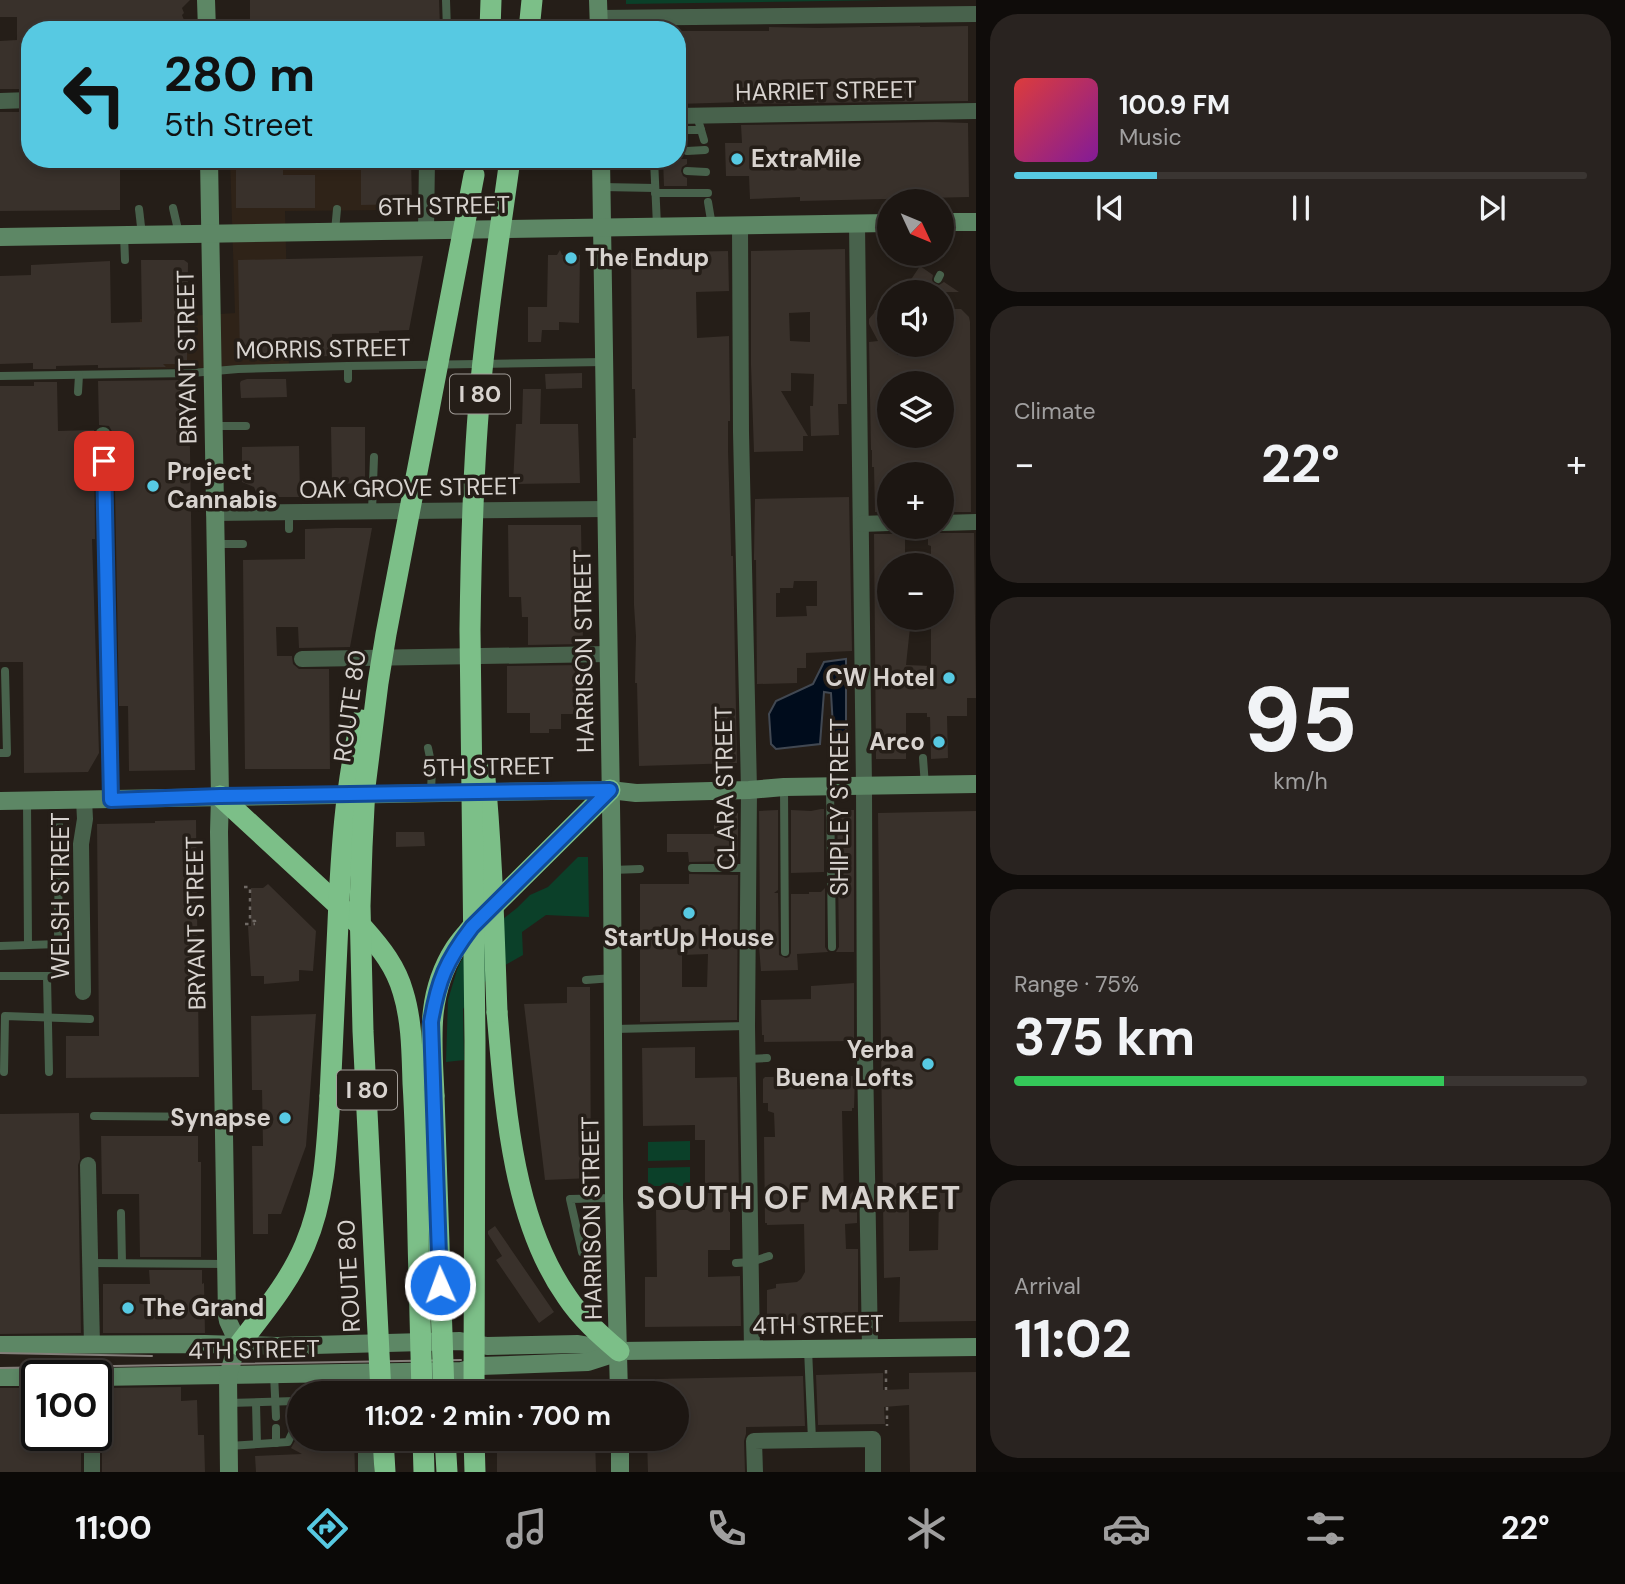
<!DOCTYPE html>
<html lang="en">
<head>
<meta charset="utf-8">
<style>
	:root { --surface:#1c1612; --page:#292320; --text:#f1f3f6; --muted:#a09f9f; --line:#3a3532; --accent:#57c9e2 }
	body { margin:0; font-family:"DM Sans",sans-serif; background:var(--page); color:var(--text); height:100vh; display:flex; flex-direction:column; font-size:26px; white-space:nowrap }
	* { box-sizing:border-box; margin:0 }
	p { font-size:23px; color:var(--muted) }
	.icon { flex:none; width:38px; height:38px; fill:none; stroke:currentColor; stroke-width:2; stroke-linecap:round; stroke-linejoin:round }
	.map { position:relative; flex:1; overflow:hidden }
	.drawer { display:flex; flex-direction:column; gap:14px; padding:14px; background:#0f0c0a; width:649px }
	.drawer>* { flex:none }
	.hud { position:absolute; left:21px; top:21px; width:665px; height:147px; border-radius:28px; box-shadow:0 4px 10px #0003,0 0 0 2px var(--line); background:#57c9e2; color:#111; overflow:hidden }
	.needle { width:46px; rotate:134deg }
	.fabs { position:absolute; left:877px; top:189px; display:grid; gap:14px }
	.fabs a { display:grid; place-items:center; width:77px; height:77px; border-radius:50%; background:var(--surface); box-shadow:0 4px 10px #0003,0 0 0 2px var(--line); font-size:35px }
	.speed { position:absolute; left:21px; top:1360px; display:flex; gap:14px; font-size:35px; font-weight:700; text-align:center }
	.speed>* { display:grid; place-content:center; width:91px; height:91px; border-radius:50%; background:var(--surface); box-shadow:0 4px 10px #0003,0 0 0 2px var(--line); line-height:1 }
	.speed .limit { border:4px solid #111; border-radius:10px; background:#fff; color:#111 }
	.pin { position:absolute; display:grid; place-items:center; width:60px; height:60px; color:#fff; margin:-30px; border-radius:14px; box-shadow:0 4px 10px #0006 }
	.me { position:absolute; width:77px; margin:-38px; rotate:358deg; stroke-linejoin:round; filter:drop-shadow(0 0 5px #0008) }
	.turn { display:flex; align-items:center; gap:24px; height:147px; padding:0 28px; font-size:32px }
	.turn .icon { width:91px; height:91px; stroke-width:2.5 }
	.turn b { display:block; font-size:49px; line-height:60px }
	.big { font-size:52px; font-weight:700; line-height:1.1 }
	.drawer .card { flex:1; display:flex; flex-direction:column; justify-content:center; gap:10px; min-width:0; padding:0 24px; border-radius:28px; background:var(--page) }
	.drawer .dial { align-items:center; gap:0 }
	.dial b { font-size:91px; line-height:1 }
	.song { display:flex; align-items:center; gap:21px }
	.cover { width:84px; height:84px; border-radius:10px; background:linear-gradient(135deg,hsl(0 70% 55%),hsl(290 70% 35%)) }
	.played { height:7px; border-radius:4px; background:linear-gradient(90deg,var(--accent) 25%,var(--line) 25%) }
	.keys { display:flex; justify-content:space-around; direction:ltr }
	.heat { display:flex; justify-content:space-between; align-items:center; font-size:38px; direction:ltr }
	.charge { height:10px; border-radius:5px; background:linear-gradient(90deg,#34c759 75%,var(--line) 0) }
	.trip { position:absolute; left:287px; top:1381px; width:402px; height:70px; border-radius:35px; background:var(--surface); box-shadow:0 4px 10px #0003,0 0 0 2px var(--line); font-weight:700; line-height:70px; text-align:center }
	.menu { display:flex; height:112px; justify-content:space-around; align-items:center; background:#0b0907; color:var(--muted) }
	.menu .icon { width:49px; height:49px }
	.menu .selected { color:var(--accent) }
	.menu b { font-size:32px; color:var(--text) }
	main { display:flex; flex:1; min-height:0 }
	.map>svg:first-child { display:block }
	.built { fill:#2f2318 }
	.green { fill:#0b4029 }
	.water { fill:#000c1c; stroke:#414852; stroke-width:2 }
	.building { fill:#39312b; fill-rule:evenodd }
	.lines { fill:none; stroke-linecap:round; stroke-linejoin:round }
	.path { stroke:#6f6964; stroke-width:2.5; stroke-dasharray:3.5 5; stroke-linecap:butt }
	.lane { stroke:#48624c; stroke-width:8 }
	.street { stroke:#48624c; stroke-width:16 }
	.secondary { stroke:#5d8765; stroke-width:18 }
	.highway { stroke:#7cbf88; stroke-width:21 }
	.tram { stroke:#837e79; stroke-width:2 }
	.highway-bridge { stroke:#7cbf88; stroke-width:21 }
	.route-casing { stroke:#114b97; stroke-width:18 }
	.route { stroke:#1a73e8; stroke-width:12 }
	.poi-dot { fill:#57c9e2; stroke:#251e18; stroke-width:2.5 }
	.labels { text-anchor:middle; stroke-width:7; stroke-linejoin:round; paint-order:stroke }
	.shield { fill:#251e18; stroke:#a29d98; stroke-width:2 }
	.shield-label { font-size:23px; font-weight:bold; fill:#d8d3cf }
	.street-label { font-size:24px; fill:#d8d3cf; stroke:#251e18 }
	.poi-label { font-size:24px; font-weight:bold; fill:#d8d3cf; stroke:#251e18; text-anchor:start }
	.district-label { font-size:32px; font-weight:bold; letter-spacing:2px; fill:#d8d3cf; stroke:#251e18 }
</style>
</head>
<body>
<main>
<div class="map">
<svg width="976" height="1472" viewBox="0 0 976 1472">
	<rect width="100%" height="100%" fill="#251e18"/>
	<path class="built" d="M230,159H392L393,210L285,211L289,366L140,369V319L235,313Z"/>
	<g class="green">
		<path d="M626,0H888L626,4Z"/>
		<path d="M578,857H588L589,917L546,915L522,932L523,955L493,972L463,1009L464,1060L446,1062L448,1000L457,970L461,961L477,939L517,908L530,895L548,887Z"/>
		<path d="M690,1141V1160L648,1161V1142Z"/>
		<path d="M690,1167V1186H648V1168Z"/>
	</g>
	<path class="water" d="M846,659V749L834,744L831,693L824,692L820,744L776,749L771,744L769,714L776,701L813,684L824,662Z"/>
	<g class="building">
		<path d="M0,0H190L182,8L184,13L182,15L184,20L182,22L185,30H150V22H104V30H88V28L58,27V30H30V89H0V41L17,40V17H0Z"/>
		<path d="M250,0H439L440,28V30H250Z"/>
		<path d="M920,26V27L968,26V101L744,104V102L677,104V31H769V27L818,28Z"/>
		<path d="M0,112H30V159H120V210L0,211Z"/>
		<path d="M937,122L968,123L969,197L800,201V197L750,199L749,176H726L725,143H742L741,125Z"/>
		<path d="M236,159H283V175H315V208H236Z"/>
		<path d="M361,159H411L412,204L361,205Z"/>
		<path d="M663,159H687V164L682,167L681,171L683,176L687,178V186H664Z"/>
		<path d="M845,249L847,404H838L839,435L811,436L810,406H813L814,374L791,373V391H781L808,436H803V451L754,452L751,365V251ZM810,312V342L790,341L789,313Z"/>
		<path d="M560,250L562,255H580L579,323L559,322V330H542L541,342H528V307H547L548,255H557Z"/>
		<path d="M728,251L729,291L696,292L697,338L729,336L730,405V421H728V451L731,546V556H733L737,763L639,766L637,683H635L636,636L634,605L633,438H636L635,389H632L631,253Z"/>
		<path d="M423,256L409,330L379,331V333L332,334V356L240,358L238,260Z"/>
		<path d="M141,260H184L188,263L187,364H163L166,367L98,368V365L56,366V369H33V363L0,364V276L31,275V265L110,261L111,323L142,322Z"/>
		<path d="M920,266L933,275L932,280L934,284L939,285L944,282L959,292H927L910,281Z"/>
		<path d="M942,309H961L969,317L970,322L971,512H942V474H889V512H875L874,467H872V450H871L869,342L878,341L869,324V319L874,313L875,310H889V345H897V355H921V345H942ZM889,383H942V436H889Z"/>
		<path d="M582,373V388L546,389L545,374Z"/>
		<path d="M247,379H286L287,397L241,398L240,383L241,381Z"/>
		<path d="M181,380L189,387L195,770L129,771L128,706H119L114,435L109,426L99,425L98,381Z"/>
		<path d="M34,382H57L58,431L94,430L95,539H92L99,753L88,772L24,773L23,662H0V386H34Z"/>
		<path d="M523,389H541L540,424H578L580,483L513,484L516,424H522Z"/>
		<path d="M331,427H365V483L332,484Z"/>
		<path d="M299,446L300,497H258L254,487L242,482V447Z"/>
		<path d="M849,497L852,651L806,653V668H797V683L757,684L756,560H754V555L755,499ZM794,581H817V606H806L807,616L776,617V593H780V588H793Z"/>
		<path d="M508,525H581L583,644L528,645V617H522L521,597H509Z"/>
		<path d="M335,528H372L350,647L299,648L298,627H276L277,656H292L293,664L299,669H329L330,769H245L243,560L305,559V529Z"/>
		<path d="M928,533H974L976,698H967V716H947L948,758L931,759L930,717H927V713H906V759H876L874,534H905V565H889V618H911L906,665L931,666V618H942V565H931V546L928,545Z"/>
		<path d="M584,665V714H561V729H549V733H530V713H507V666Z"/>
		<path d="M821,809H824V872L791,873V810L811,811Z"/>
		<path d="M778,810V890L774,893H778L779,955L786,958L789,957L791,953V894H809V892H821L825,888V947L828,952L797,954L798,970L761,971L758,934H760V929L759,811Z"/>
		<path d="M837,810H854V952H836L839,947L838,875L840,872H838Z"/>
		<path d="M976,811V1321L899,1322L900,1277L884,1278L878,813ZM909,1193H939L938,1250L909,1251Z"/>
		<path d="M738,813V861L689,862L688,852H667V834H714V814Z"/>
		<path d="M196,820L199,1077L66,1078V1036H99L97,824L155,823V821Z"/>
		<path d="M396,832H424L425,846L396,847Z"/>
		<path d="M689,874L738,875L737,1020L640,1022V884H689ZM708,954L707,987H682V955Z"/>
		<path d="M268,884L316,931L313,971L299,970V981L264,984V976H251L248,926H251V888H263Z"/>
		<path d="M854,983V1041L764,1042V1035H762L761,1000L811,999V986Z"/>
		<path d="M567,987H590L591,1178L545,1180L524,1004L567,1003Z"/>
		<path d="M316,1014L306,1146L281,1214H268V1234H253L252,1146H263L262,1090H252L251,1016Z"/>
		<path d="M695,1047V1078L737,1077L739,1193H730V1250H708V1277L740,1276L741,1326L645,1327V1277H657L656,1210H705V1140H695V1125L643,1126L642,1048Z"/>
		<path d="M855,1076L854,1108H852V1111H842L844,1201L853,1191V1203L857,1199V1223L845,1224L846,1249H858V1319H811V1325L771,1326V1324H767V1290L776,1288V1284L797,1282L801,1279L805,1272L804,1224L767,1225V1223H765L764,1137H775L774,1113L768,1111V1103H763V1079L765,1077Z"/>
		<path d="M79,1113L80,1159L78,1165L81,1333L0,1334V1114Z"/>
		<path d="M101,1136H198V1162H201V1257H140L139,1194H102Z"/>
		<path d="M495,1226L554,1312L539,1323L496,1260L502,1256L488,1234V1231Z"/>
		<path d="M149,1270H202V1284L204,1283L205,1333H103V1284H150Z"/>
		<path d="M976,1372V1472H910L909,1405L884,1407L885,1424L818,1425L816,1375L883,1373V1390L909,1389V1373Z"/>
		<path d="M803,1376L805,1426L746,1427V1434L744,1441L745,1472H648L647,1440L650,1438H677V1393H645L650,1384L657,1379Z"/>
		<path d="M595,1379V1393H496V1381Z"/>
		<path d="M353,1384L354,1393H310V1385Z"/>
		<path d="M181,1387V1401L197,1400L198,1435H204L205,1472H102V1435H105L104,1388Z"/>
		<path d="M0,1388H37V1435H81V1472H0Z"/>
		<path d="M299,1434V1438H354L355,1472H256L255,1456L302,1454L291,1448Z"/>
		<path d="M497,1438H595L596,1472H497Z"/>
	</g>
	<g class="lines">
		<g class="path">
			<path d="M244,887H250V921H255V924H257"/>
			<path d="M245,924H255"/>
			<path d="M886,1370V1390"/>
			<path d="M887,1407V1426"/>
		</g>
		<g class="lane">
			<path d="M446,0L447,30"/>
			<path d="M697,116L704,140"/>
			<path d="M677,130H701"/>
			<path d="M687,151L705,150"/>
			<path d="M654,159L657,226"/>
			<path d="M139,162H156L164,159"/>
			<path d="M687,171L706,172"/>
			<path d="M602,187L655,188"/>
			<path d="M655,193H708"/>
			<path d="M708,202L712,226"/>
			<path d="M173,208L179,234"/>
			<path d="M139,209L142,235"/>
			<path d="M335,231L337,209"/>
			<path d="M124,235L125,260"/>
			<path d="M938,279L940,275"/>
			<path d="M0,376L192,373L238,369L348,366L604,362"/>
			<path d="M348,379V366"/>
			<path d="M78,392L79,375"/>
			<path d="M213,426H246"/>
			<path d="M372,511L374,457"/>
			<path d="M289,529V512"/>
			<path d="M215,544H243"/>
			<path d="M428,748L432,767L431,792"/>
			<path d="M0,753H7L5,671"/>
			<path d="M923,758L925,786"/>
			<path d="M784,787L785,952"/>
			<path d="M830,787L832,947"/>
			<path d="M27,801L28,945"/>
			<path d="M692,868H748"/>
			<path d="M612,870L640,869"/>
			<path d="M0,946L58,944L59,820"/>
			<path d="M0,976H58V944"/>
			<path d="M47,977L49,1072"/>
			<path d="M586,980L613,978"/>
			<path d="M614,1029L747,1026"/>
			<path d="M748,1059L767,1058"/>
			<path d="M4,1072L5,1016L90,1019"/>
			<path d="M94,1116L224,1117"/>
			<path d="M121,1213L122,1263"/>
			<path d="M582,1252L570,1199L614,1198"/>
			<path d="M89,1263L226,1264"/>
			<path d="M736,1263L751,1262L769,1256"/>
			<path d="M808,1349L812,1440"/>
			<path d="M274,1374L276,1417"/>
			<path d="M256,1403L257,1444"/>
			<path d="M276,1428V1443"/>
			<path d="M229,1446L288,1442L297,1423L295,1401L229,1403"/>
		</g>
		<g class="street">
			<path d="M599,18L976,14"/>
			<path d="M0,101L30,100"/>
			<path d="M677,116L976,111"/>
			<path d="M857,224L864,787L865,1056L870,1348"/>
			<path d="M740,226L741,432L749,790L747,1026L752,1350"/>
			<path d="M426,231L427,159"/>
			<path d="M103,435L111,800"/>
			<path d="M214,513L606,509"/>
			<path d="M942,523L976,522"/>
			<path d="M861,524L889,523"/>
			<path d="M302,659L608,654"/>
			<path d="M83,992L81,844L85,819L84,800"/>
			<path d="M88,1165L92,1345"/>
			<path d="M364,1373L365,1393"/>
			<path d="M92,1435V1472"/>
			<path d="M366,1438V1472"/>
			<path d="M755,1472L754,1441L873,1439V1472"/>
		</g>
		<g class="secondary">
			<path d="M206,0L207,30"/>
			<path d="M598,0L599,30"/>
			<path d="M209,159L220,796L219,832L227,1316L228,1321L239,1345"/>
			<path d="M601,159L612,870L614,1198L619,1393"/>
			<path d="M942,222H976"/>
			<path d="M0,237L889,223"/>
			<path d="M0,801L610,790L636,793L749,790L784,787L976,784"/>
			<path d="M0,1345L205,1344L277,1346L460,1341L487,1346L578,1344L619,1351L976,1347"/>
			<path d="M0,1377H37"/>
			<path d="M96,1377L462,1371L480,1366L588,1362L616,1353"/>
			<path d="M620,1438V1472"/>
			<path d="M229,1472L228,1375L234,1356L239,1345"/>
		</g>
		<g class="highway">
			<path d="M490,30L491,0"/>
			<path d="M529,30L532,0"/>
			<path d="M220,796L364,929C381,948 396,967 403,992C412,1021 412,1053 413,1083C417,1147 417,1212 419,1276"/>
			<path d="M497,1012C505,1105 512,1219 567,1297C581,1318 600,1335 619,1351"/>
			<path d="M434,1096C432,1043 425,996 455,949C460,941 467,934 472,927L610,790"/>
			<path d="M239,1345C263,1313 289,1283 305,1245C325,1199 327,1145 330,1096"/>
			<path d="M383,1438L385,1472"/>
			<path d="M423,1438L424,1472"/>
			<path d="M445,1438L447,1472"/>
			<path d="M474,1438L475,1472"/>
		</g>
		<g class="tram">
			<path d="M0,1353L152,1356"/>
			<path d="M0,1368L461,1360"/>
		</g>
		<g class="highway-bridge">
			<path d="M484,768C492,849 494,931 497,1012"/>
			<path d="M330,1096C333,1038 335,981 338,923C341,855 345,787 361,720"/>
			<path d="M434,1096L444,1393"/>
			<path d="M419,1276L422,1393"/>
			<path d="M381,1393L363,1031L360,906L362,847L365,787L378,683L386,634L474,175"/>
			<path d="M474,1393L475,1040L470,630C471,547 473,463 481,381C488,306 500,233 510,159"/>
		</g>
	</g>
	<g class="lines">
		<g class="route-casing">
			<path id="route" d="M104,461L111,800L220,796L610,790L472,927C446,961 438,981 431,1022L440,1285"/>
		</g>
		<use href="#route" class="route"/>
	</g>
	<g class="poi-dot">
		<circle cx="737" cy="159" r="7"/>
		<circle cx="571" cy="258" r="7"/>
		<circle cx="153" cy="486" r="7"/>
		<circle cx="949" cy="678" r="7"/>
		<circle cx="939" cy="742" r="7"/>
		<circle cx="689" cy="913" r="7"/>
		<circle cx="928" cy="1064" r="7"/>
		<circle cx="285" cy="1118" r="7"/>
		<circle cx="128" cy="1308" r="7"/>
	</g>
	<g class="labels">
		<g class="shield">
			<rect x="450" y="374.5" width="60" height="39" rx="5"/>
			<rect x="337" y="1070.5" width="60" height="39" rx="5"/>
		</g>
		<g class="shield-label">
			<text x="480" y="402">I 80</text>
			<text x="367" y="1098">I 80</text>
		</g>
		<g class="street-label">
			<text transform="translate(826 91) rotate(-1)" y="8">HARRIET STREET</text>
			<text transform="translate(444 206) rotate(-1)" y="8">6TH STREET</text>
			<text transform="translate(323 349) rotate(-1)" y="8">MORRIS STREET</text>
			<text transform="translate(187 357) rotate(-91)" y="8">BRYANT STREET</text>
			<text transform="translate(410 488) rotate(-1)" y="8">OAK GROVE STREET</text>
			<text transform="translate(584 651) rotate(-91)" y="8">HARRISON STREET</text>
			<text transform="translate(350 706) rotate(-82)" y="8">ROUTE 80</text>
			<text transform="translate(488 767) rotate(-1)" y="8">5TH STREET</text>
			<text transform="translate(725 788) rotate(-91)" y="8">CLARA STREET</text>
			<text transform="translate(840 807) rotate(-90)" y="8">SHIPLEY STREET</text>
			<text transform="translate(61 896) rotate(-90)" y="8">WELSH STREET</text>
			<text transform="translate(196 923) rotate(-91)" y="8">BRYANT STREET</text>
			<text transform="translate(592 1218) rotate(-91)" y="8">HARRISON STREET</text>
			<text transform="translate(349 1276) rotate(-93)" y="8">ROUTE 80</text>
			<text transform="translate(818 1325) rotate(-1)" y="8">4TH STREET</text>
			<text transform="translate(254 1350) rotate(-1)" y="8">4TH STREET</text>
		</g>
		<g class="poi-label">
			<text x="751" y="167">ExtraMile</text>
			<text x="585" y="266">The Endup</text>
			<text x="167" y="480">Project<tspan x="167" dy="28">Cannabis</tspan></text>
			<text x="935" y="686" text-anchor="end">CW Hotel</text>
			<text x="925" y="750" text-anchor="end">Arco</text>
			<text x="689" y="946" text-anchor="middle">StartUp House</text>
			<text x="914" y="1058" text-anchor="end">Yerba<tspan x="914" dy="28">Buena Lofts</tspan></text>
			<text x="271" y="1126" text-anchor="end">Synapse</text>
			<text x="142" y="1316">The Grand</text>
		</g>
		<g class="district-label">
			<text x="799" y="1209">SOUTH OF MARKET</text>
		</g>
	</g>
</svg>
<div class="fabs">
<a><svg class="needle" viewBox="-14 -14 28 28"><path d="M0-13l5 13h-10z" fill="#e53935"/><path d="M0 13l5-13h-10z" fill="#a09f9f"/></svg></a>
<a><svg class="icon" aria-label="sound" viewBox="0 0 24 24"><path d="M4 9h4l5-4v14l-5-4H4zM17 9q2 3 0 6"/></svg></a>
<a><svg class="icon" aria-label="layers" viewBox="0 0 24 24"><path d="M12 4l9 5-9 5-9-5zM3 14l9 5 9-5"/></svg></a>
<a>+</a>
<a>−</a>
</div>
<div class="speed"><div class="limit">100</div></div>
<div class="pin" style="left:104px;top:461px;background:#d93025"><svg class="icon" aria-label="arrive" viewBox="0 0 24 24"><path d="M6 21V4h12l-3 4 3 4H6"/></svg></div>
<svg class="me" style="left:440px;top:1285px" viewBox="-20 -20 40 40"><circle r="17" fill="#1a73e8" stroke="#fff" stroke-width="3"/><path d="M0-11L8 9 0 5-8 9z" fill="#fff"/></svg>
<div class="trip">11:02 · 2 min · 700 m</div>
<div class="hud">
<div class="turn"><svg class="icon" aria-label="left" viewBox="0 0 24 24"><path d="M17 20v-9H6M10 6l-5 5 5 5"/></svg><div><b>280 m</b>5th Street</div></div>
</div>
</div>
<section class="drawer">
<div class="card">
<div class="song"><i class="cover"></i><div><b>100.9 FM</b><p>Music</p></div></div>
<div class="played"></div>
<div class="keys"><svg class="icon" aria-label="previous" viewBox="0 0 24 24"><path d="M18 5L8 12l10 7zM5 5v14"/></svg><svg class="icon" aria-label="pause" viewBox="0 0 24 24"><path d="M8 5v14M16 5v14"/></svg><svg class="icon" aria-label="next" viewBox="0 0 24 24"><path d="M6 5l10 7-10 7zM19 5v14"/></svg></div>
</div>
<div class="card"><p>Climate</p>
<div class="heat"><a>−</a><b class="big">22°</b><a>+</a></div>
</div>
<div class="card dial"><b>95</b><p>km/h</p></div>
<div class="card"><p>Range · 75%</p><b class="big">375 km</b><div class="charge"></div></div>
<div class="card"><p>Arrival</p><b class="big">11:02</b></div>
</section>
</main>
<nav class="menu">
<b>11:00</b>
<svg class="icon selected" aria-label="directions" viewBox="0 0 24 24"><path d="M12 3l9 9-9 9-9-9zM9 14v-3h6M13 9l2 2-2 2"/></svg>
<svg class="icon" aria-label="music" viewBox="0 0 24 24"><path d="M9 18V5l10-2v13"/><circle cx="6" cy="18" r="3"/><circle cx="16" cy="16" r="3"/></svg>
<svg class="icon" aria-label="phone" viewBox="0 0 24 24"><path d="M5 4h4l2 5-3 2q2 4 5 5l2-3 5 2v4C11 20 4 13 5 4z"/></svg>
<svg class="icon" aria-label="climate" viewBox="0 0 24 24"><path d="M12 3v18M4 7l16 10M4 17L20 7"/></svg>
<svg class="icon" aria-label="car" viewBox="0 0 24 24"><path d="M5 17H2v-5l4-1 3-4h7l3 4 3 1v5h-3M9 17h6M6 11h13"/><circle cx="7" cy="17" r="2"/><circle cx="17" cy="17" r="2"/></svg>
<svg class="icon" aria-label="filters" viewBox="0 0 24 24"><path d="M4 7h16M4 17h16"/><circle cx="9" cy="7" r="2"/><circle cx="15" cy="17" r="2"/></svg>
<b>22°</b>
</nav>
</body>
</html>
